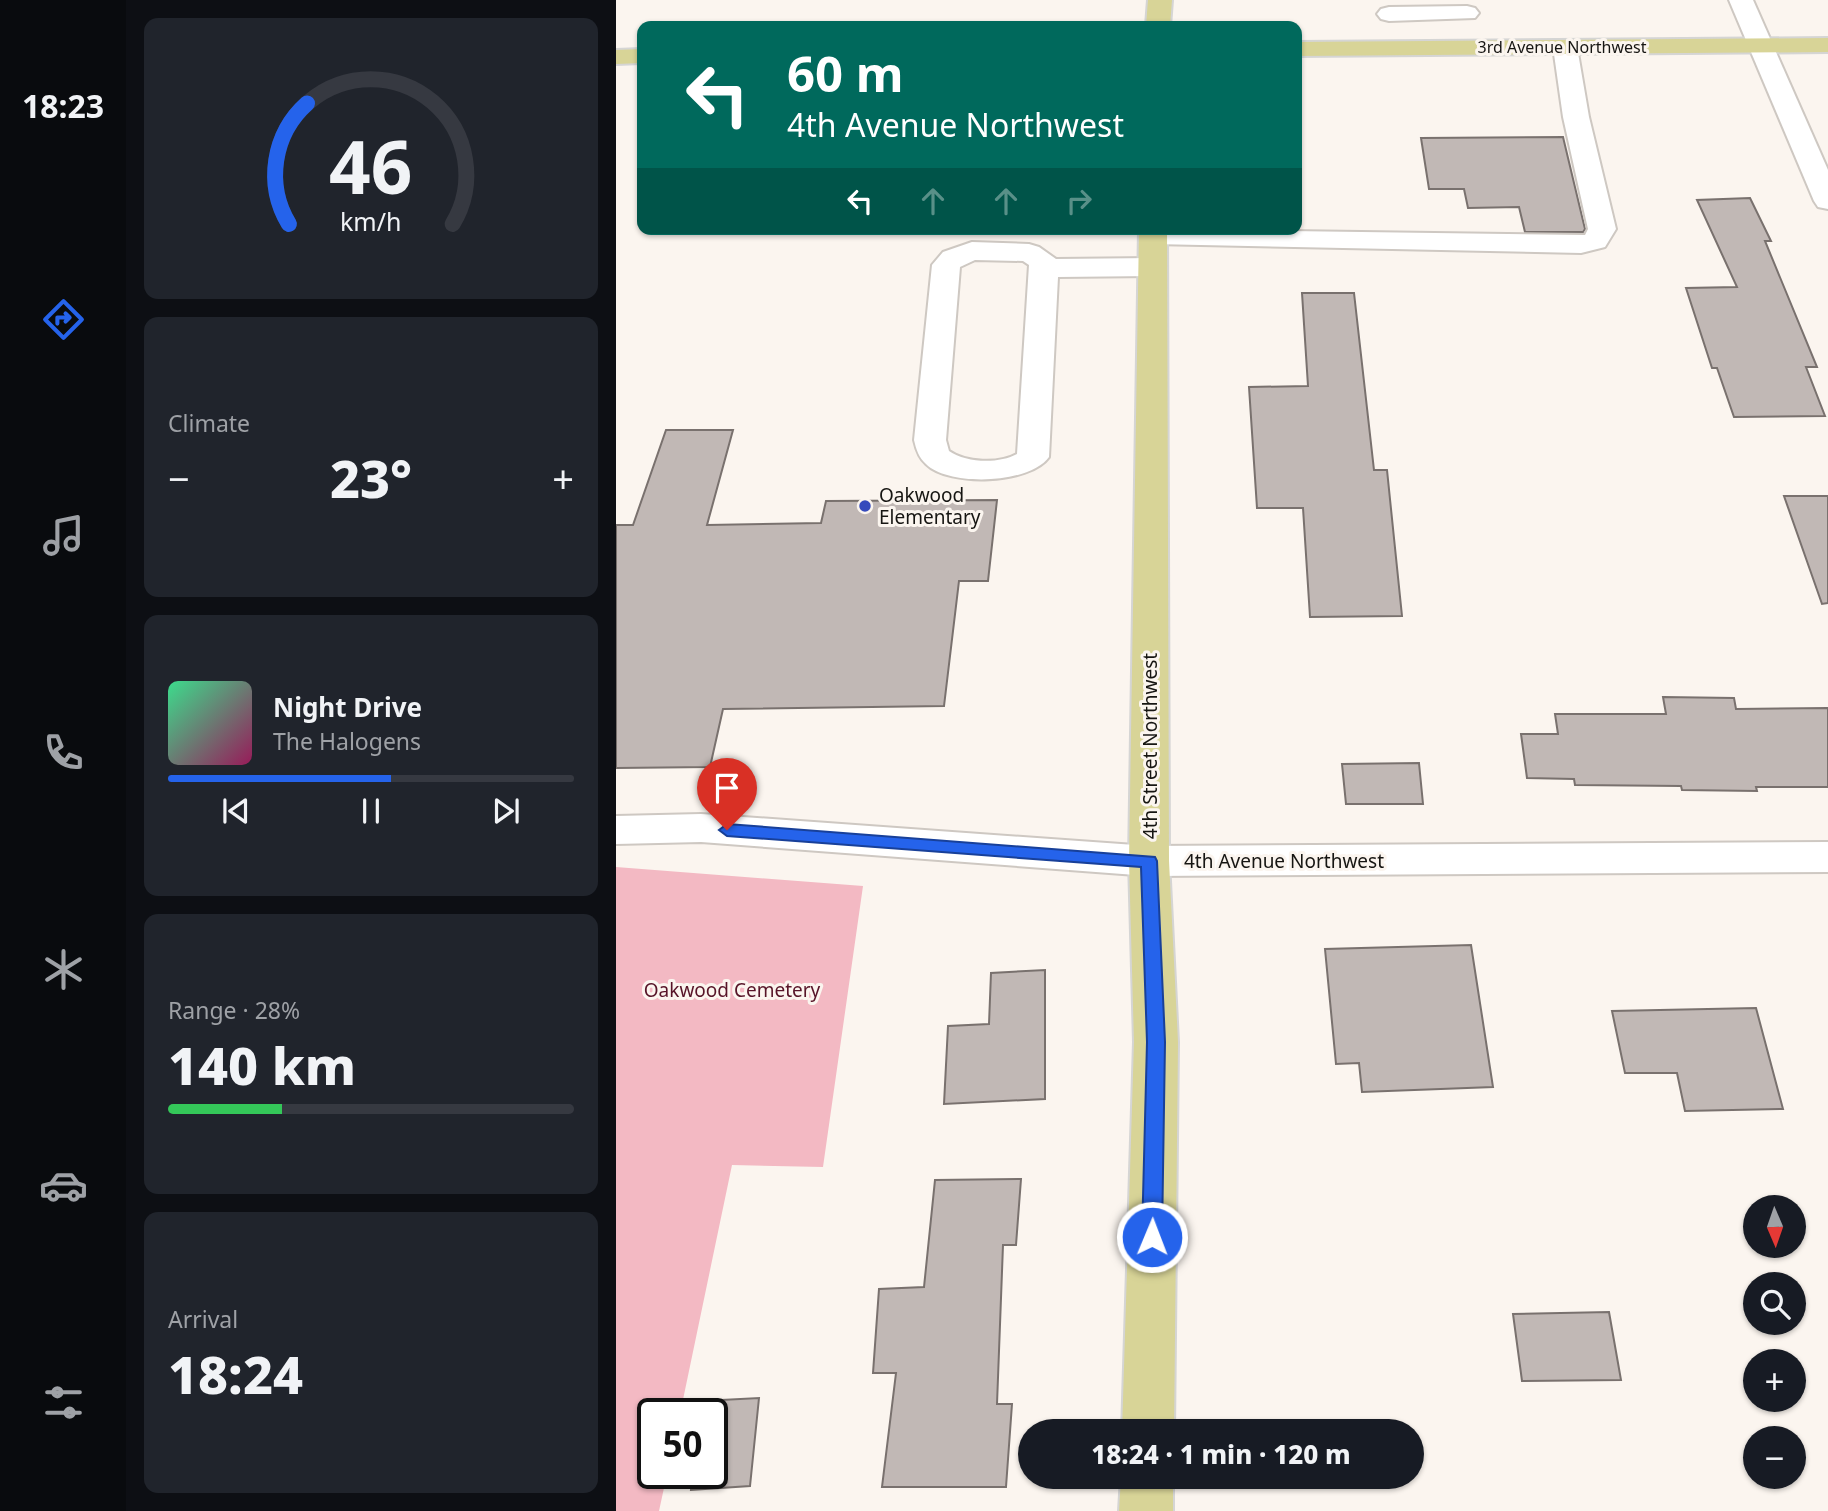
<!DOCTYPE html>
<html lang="en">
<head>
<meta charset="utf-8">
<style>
	:root { --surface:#171b24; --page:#20242c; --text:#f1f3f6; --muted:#9ea1a6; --line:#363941; --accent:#2563eb }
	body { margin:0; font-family:"Noto Sans",sans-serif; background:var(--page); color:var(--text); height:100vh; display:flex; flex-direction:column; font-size:26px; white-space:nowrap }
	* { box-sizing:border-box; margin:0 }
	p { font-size:23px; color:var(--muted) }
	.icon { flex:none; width:38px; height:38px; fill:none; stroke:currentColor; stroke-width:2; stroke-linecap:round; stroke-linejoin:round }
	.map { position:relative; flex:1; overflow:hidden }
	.panel { display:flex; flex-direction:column; gap:18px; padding:18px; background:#0d0f14; width:490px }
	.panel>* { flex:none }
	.guide { position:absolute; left:21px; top:21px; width:665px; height:214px; border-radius:14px; box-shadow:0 2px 5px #0004; background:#00695c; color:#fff; overflow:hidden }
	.needle { width:46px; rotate:178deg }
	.controls { position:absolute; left:1127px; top:1195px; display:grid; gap:14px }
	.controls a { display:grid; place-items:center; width:63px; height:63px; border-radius:50%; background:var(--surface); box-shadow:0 2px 5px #0004; font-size:35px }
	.speed { position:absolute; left:21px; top:1398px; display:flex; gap:14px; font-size:35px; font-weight:700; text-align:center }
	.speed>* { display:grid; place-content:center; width:91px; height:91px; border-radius:50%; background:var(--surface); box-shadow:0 2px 5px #0004; line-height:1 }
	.speed .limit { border:4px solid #111; border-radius:10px; background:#fff; color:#111 }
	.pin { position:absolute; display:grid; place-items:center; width:60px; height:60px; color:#fff; margin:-72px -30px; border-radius:50% 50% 50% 0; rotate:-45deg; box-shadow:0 0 7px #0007 }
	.pin .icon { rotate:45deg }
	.me { position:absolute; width:77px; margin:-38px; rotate:1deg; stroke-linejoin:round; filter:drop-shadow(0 0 5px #0008) }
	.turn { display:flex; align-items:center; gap:24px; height:147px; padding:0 35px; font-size:32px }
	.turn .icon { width:91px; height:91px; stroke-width:2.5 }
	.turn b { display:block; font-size:49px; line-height:60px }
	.lanes { display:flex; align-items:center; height:66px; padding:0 35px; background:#0003; justify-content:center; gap:35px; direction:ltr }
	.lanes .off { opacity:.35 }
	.big { font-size:52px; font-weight:800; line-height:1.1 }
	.panel .widget { flex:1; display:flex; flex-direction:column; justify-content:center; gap:10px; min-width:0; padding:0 24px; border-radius:14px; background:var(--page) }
	.panel .dial { align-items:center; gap:0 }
	.dial svg { height:182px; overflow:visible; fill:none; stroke:var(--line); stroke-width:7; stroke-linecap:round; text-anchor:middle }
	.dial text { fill:var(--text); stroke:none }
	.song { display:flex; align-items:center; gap:21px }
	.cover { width:84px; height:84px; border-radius:10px; background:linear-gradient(135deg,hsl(150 70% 55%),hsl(330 70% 35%)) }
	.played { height:7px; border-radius:4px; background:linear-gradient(90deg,var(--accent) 55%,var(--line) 55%) }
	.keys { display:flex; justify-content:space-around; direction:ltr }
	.heat { display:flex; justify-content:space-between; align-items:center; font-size:38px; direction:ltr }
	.charge { height:10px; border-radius:5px; background:linear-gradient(90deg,#34c759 28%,var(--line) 0) }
	.trip { position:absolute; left:402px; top:1419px; width:406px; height:70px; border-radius:35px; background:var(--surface); box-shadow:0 2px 5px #0004; font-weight:800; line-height:70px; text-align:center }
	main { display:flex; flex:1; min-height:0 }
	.dock { display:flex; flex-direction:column; width:126px; justify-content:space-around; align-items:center; background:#090b0e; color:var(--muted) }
	.dock .icon { width:49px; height:49px }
	.dock .current { color:var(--accent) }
	.dock b { font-size:32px; color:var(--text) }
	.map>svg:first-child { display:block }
	.green { fill:#f3b9c3 }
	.building { fill:#c1b8b5; stroke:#79716e; stroke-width:2 }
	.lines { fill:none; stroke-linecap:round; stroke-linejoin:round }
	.minor-casing { stroke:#cec8c2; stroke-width:4 }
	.major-casing { stroke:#d5d5d4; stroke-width:4 }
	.minor { fill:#fff; fill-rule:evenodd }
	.major { fill:#d8d497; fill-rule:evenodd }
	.route { fill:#2563eb; stroke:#184099; stroke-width:2 }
	.poi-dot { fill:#354abc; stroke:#fbf5ef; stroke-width:2.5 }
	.labels { text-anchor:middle; stroke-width:6; stroke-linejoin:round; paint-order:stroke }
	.far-street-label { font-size:16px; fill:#161512; stroke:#fbf5ef }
	.poi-label { font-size:19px; fill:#161512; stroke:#fbf5ef; text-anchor:start }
	.street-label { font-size:19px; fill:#161512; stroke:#fbf5ef }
	.park-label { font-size:19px; fill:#571428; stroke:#fbf5ef }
</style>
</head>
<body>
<main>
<nav class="dock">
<b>18:23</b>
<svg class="icon current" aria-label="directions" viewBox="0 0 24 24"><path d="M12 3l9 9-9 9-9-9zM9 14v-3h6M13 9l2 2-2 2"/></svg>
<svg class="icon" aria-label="music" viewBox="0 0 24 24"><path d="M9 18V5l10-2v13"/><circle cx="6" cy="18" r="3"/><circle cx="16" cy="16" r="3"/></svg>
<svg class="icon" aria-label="phone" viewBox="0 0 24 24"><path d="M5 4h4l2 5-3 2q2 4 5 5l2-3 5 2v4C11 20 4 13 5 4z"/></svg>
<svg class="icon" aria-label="climate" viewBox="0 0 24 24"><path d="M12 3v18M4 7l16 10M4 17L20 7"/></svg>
<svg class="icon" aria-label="car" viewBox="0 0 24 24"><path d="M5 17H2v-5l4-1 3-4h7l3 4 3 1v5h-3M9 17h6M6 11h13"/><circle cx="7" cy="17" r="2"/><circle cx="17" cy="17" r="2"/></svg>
<svg class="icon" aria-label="filters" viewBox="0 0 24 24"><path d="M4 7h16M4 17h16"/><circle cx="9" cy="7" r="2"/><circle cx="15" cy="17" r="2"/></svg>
</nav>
<section class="panel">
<div class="widget dial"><svg viewBox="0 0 100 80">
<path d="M14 69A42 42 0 1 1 86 69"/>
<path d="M14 69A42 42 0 0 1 22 16" stroke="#2563eb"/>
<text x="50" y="56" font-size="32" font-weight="700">46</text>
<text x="50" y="72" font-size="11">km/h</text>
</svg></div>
<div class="widget"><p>Climate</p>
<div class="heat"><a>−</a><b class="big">23°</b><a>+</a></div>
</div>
<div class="widget">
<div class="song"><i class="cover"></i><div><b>Night Drive</b><p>The Halogens</p></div></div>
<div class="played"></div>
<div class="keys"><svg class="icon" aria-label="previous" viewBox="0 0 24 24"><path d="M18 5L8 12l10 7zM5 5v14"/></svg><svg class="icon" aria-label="pause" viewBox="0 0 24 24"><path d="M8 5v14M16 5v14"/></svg><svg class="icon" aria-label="next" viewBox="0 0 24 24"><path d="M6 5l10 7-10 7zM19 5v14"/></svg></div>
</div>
<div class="widget"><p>Range · 28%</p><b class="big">140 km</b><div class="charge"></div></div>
<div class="widget"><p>Arrival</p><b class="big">18:24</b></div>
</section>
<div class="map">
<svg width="1212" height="1511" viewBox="0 0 1212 1511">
	<rect width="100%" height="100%" fill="#fbf5ef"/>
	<path class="green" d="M0,867L247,886L207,1167L116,1165L64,1414H37V1474H51L43,1511H0Z"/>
	<g class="building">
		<path d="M947,137L969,229L967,232H909L903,207L852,208L848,189H813L805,138Z"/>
		<path d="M1134,198L1155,241H1149L1201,367H1190L1209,416L1118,417L1101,368H1096L1070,288L1121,287L1081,200Z"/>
		<path d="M686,293H738L758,470H771L786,616L694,617L687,508H641L633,387L692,386Z"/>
		<path d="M50,430H117L91,525L205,523L210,501L381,500L372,581H343L328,706L107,709L94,767L0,768V525H17Z"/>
		<path d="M1168,496H1212V603L1206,604Z"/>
		<path d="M1047,697L1118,698L1120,709L1212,708V787H1140L1141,791L1066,790L1065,786L959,785L958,779L911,778L905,734H942L939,714H1050Z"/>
		<path d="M803,763L807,804H730L726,764Z"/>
		<path d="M855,945L877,1087L746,1092L743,1063L720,1064L709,949Z"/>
		<path d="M429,970V1099L328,1104L332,1026L373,1024L375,973Z"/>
		<path d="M1140,1008L1167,1109L1069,1111L1061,1073H1009L996,1011Z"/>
		<path d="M405,1179L400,1245H387L381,1404H396L390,1487H266L280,1373H257L263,1289L308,1287L319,1180Z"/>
		<path d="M993,1312L1005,1380L906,1381L897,1314Z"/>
		<path d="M143,1398L134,1486L75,1490L77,1474H96V1414H84L86,1401Z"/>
	</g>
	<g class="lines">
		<g class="minor-casing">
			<g id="minor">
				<path d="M1113,0H1137L1212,170V209L1202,207L1198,201Z"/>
				<path d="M851,6L859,8L863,13L859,18L773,21L765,19L761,14L765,9L773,7Z"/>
				<path d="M949,40L958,42L961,47L973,117L1000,229L989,247L965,253L537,244L527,242L523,236L530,229L969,235L972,229L947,117L937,47L940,42Z"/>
				<path d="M356,242L413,244L423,247L440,259L537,258L547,261L551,267L547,273L537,276L442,277L433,457C414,484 333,487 310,464C303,458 300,449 298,440L316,265L327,252ZM359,260L407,261L413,265L401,454C383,464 350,463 333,451L330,440L344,267Z"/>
				<path d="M85,814L533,846L1212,842V872L533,876L85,842L0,844V816Z"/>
			</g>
		</g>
		<g class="major-casing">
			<g id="major">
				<path d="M532,0H556L554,26H530Z"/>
				<path d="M1212,38V52L681,56V42Z"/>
				<path d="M26,49V63L0,64V50Z"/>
				<path d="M523,229H551L553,861L562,1042L558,1432H506L518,1042L513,861Z"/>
				<path d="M505,1477H557V1511H503Z"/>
			</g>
		</g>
		<use href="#minor" class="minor"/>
		<use href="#major" class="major"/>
	</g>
	<path class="route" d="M111,824L539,857L541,861L549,1042L546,1237L543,1243L536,1245L529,1243L526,1237L531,1042L525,867L111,836L103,830Z"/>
	<circle class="poi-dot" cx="249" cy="506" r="7"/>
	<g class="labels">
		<g class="far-street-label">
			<text x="946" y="53">3rd Avenue Northwest</text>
		</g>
		<g class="poi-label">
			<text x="263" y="502">Oakwood<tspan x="263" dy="22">Elementary</tspan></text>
		</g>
		<g class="street-label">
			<text transform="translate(534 746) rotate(-90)" y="7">4th Street Northwest</text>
			<text x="668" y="868">4th Avenue Northwest</text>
		</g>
		<g class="park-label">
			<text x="116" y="997">Oakwood Cemetery</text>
		</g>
	</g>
</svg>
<div class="controls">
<a><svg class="needle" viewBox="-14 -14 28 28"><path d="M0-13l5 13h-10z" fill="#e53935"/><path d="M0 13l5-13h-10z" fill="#9ea1a6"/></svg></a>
<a><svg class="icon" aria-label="search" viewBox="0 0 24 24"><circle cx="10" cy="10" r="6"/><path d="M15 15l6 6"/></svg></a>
<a>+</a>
<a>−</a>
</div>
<div class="speed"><div class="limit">50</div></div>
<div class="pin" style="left:111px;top:830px;background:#d93025"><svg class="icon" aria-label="arrive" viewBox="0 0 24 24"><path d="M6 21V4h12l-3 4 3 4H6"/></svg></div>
<svg class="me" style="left:536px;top:1237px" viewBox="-20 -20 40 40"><circle r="17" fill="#2563eb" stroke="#fff" stroke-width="3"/><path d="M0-11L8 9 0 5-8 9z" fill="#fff"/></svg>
<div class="trip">18:24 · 1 min · 120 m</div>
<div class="guide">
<div class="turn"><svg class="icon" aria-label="left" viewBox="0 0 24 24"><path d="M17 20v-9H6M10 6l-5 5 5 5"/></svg><div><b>60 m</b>4th Avenue Northwest</div></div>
<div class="lanes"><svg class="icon" aria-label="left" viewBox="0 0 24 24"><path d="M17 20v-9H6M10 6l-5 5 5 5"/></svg><svg class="icon off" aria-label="ahead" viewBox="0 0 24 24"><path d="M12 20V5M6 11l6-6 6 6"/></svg><svg class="icon off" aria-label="ahead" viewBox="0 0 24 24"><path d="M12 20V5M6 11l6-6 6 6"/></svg><svg class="icon off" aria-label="right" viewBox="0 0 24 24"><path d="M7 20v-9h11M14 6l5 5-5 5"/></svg></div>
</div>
</div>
</main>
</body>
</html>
